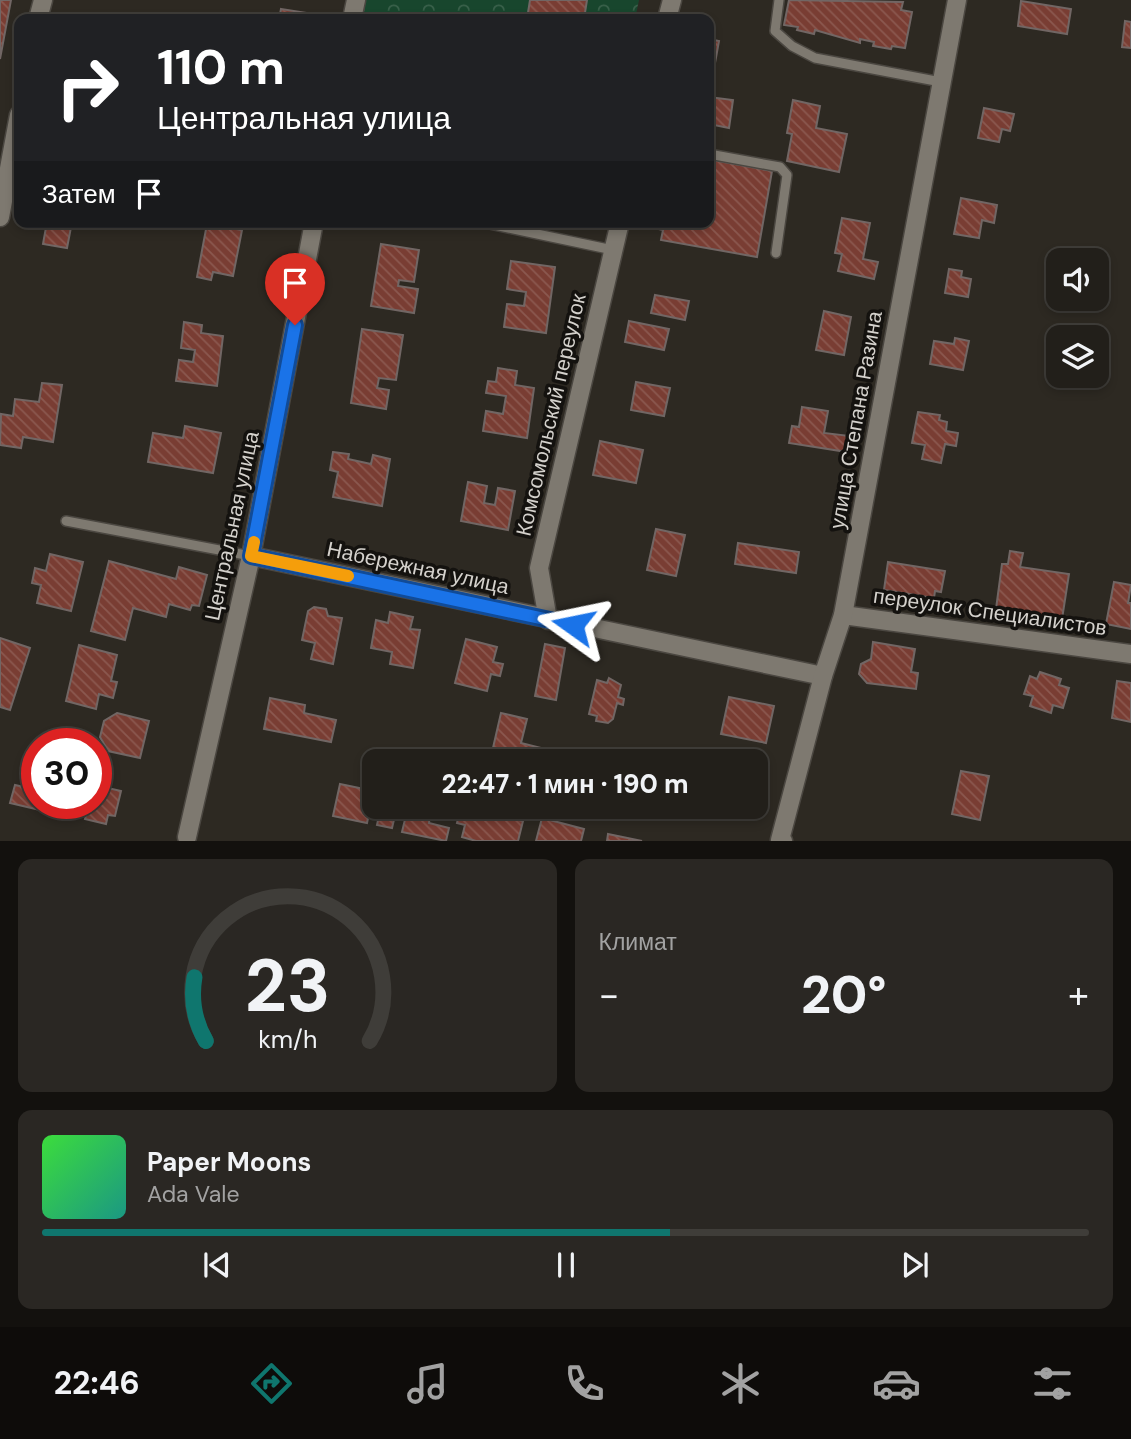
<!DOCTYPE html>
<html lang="ru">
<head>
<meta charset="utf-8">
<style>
	:root { --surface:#221f1a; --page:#2a2723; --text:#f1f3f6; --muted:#a2a2a2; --line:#3f3d39; --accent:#0f766e }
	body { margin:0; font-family:"DM Sans",sans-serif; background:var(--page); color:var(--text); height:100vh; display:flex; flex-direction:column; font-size:26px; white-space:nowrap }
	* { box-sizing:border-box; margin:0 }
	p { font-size:23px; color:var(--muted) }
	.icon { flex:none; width:38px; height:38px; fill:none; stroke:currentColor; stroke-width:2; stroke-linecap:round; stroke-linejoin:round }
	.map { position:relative; height:841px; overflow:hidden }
	.details { display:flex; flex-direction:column; gap:18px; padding:18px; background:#13110e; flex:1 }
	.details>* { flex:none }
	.hud { position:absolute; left:14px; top:14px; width:700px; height:214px; border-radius:14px; box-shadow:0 4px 10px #0003,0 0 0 2px var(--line); background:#202124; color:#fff; overflow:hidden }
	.controls { position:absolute; left:1046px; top:248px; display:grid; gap:14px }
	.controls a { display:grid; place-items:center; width:63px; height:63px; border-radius:14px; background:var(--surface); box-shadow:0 4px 10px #0003,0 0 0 2px var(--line); font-size:35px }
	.speed { position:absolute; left:21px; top:728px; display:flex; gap:14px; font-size:35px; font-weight:700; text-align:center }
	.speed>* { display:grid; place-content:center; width:91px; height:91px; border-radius:50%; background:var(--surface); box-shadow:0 4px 10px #0003,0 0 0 2px var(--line); line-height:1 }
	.speed .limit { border:10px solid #d22; background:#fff; color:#111 }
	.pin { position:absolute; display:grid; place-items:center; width:60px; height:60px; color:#fff; margin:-72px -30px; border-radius:50% 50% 50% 0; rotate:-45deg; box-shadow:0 0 7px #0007 }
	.pin .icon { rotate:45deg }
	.me { position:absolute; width:77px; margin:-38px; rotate:282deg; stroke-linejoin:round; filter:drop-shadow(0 0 5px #0008) }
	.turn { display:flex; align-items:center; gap:24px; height:147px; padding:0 28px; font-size:32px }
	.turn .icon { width:91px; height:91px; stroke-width:2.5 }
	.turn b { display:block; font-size:49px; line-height:60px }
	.then { display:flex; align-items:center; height:66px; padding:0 28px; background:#0003; gap:14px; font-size:26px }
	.big { font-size:52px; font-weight:800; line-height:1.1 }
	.details .widget { flex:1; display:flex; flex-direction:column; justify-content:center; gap:10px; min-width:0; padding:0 24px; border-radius:14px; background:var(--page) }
	.details .dial { align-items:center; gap:0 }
	.dial svg { height:182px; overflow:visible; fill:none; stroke:var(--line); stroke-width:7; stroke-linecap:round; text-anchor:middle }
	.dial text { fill:var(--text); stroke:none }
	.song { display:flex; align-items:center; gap:21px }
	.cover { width:84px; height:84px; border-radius:10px; background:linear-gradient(135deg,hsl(120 70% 55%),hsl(170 70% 35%)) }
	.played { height:7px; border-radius:4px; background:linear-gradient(90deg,var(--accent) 60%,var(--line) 60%) }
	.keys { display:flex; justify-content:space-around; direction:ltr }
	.heat { display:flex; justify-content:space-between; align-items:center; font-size:38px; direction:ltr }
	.details .tiles { flex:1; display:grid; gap:18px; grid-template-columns:1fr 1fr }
	.widget:last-child { grid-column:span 2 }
	.trip { position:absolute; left:362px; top:749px; width:406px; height:70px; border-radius:14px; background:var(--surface); box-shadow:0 4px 10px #0003,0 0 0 2px var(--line); font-weight:800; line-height:70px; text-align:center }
	.tab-bar { display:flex; height:112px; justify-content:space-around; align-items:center; background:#0e0c0a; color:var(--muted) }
	.tab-bar .icon { width:49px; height:49px }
	.tab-bar .on { color:var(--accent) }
	.tab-bar b { font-size:32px; color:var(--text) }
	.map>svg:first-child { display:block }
	.park { fill:url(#park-crowns) }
	.building { fill:url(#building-back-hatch); stroke:#716664; stroke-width:2 }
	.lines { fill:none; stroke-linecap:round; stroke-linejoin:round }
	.service-casing { stroke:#4b4741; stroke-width:12 }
	.minor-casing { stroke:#4b4741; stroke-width:21 }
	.service { stroke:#7e7970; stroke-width:9 }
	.minor { stroke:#7e7970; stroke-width:18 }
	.route-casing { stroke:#114b97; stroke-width:18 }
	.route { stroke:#1a73e8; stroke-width:12 }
	.slow { stroke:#f59e0b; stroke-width:12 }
	.labels { text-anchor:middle; stroke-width:7; stroke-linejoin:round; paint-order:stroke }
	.street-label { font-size:21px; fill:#d4d1cc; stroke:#14120f }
</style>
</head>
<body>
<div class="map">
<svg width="1131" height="841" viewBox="0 0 1131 841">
	<defs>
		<pattern id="park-crowns" width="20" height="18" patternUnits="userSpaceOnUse" patternTransform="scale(1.75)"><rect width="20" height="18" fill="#18462d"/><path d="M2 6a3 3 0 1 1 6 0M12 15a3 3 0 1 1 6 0" fill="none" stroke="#39604a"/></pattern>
		<pattern id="building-back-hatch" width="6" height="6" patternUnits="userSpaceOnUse" patternTransform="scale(1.75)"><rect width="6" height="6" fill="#793d33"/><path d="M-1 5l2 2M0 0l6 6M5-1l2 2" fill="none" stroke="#8b584f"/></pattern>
	</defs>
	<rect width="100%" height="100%" fill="#2d2922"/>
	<path class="park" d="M363,0H639L635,19H360Z"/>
	<g class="building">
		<path d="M0,0H11L0,59Z"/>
		<path d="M530,0H587L584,19H527Z"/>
		<path d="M789,0L903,2L901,10L912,12L905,48L892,46L891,49L873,46L874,42L860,39V43L815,30L814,34L797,30L798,27L784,25Z"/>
		<path d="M1021,1L1071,9L1067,34L1018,26Z"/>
		<path d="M281,9L307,13L305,19H279Z"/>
		<path d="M1125,21L1131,22V48L1122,47Z"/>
		<path d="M709,39L719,41L715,63L709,62Z"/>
		<path d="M709,97L733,100L729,128L709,124Z"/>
		<path d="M793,100L820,106L816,128L847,134L839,172L787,161L792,134L787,133Z"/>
		<path d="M984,108L1014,114L1010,131L1002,129L999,142L978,138Z"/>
		<path d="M713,160L772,171L757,257L661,240L663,230L654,228L656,222H709V174Z"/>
		<path d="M961,198L997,205L994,223L982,220L979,238L954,234Z"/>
		<path d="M842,218L870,223L863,259L878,262L874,279L838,271L842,254L835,253Z"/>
		<path d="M47,222H72L67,248L43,244Z"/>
		<path d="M207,224L242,230L233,276L213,272L211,280L197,277Z"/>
		<path d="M381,244L419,250L414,282L399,280L398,286L418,289L414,313L371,306Z"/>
		<path d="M511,261L555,267L546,333L504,327L507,304L524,306L526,292L507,289Z"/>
		<path d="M949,269L962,271L961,277L971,279L968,297L945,293Z"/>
		<path d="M655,295L689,301L685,320L651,313Z"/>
		<path d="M824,311L851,317L844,355L816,350Z"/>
		<path d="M629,321L669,329L664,350L625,342Z"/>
		<path d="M184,322L202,325L201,333L223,336L217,386L176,381L179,360L193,362L195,350L181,348Z"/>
		<path d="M362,329L403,335L396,380L379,378L377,388L389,390L386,409L351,403Z"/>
		<path d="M955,338L969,341L963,370L930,364L934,341L954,344Z"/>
		<path d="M498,368L517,371L515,385L534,388L527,438L483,431L486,411L503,414L506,396L486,393L488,381L496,382Z"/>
		<path d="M636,382L670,388L664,416L631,410Z"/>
		<path d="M42,383L62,385L53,442L23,437L21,448L0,445L1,414L13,416L15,399L39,402Z"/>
		<path d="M802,407L828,411L824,433L850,436L847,452L789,443L792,426L799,427Z"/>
		<path d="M918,412L940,415L939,420L947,422L946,431L958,433L956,446L945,444L941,463L922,459L925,445L912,443Z"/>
		<path d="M185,426L221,433L213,473L148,462L153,433L183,438Z"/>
		<path d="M600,441L643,450L636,483L593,475Z"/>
		<path d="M333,452L349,454L348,459L371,464L373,455L390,459L382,506L333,497L338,472L330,470Z"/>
		<path d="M468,482L487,486L484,503L495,505L498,488L515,491L508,530L461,521Z"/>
		<path d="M656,529L685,535L676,576L647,570Z"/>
		<path d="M738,543L799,552L796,573L735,564Z"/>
		<path d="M1010,551L1023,553L1020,567L1069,574L1062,619L996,609L1002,564H1008Z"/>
		<path d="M50,554L83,562L71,611L37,603L41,585L32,583L35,568L46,571Z"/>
		<path d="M109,561L176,579L179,567L207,575L199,606L192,605L190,610L169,604L166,617L133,608L125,640L91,631Z"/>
		<path d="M888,562L945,571L941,592L935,591L934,598L884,590Z"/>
		<path d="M1114,582L1131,585L1128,603H1131V629L1106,624Z"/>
		<path d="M314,607L326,609L328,616L342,618L333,664L311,659L315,643L302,640L308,611Z"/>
		<path d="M390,612L413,617L410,629L420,630L413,668L390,664L392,652L371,648L376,620L388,623Z"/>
		<path d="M0,638L30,648L10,710L0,707Z"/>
		<path d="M466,639L497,647L493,662L503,664L500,676L491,674L487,691L455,683Z"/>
		<path d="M873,642L915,649L911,672L918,673L916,689L867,683L859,674L861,664L871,659Z"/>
		<path d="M545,644L565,648L556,700L535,696Z"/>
		<path d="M79,645L117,655L111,681L117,682L113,698L99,694L96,709L66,701Z"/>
		<path d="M1040,672L1061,679L1059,685L1069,688L1063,708L1053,705L1051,713L1030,706L1033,696L1024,694L1030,676L1037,679Z"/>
		<path d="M609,678L621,685L618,697L624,699L623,705L617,703L613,719L608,723L596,721L597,716L589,714L597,680L607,683Z"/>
		<path d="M1117,681L1131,683V722L1112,718Z"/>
		<path d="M729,697L774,706L766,743L721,734Z"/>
		<path d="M270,698L305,705L304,713L336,720L331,742L264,729Z"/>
		<path d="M117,713L149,721L140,758L108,751L100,737L104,721Z"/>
		<path d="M501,713L527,719L521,743L541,748L538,761H490Z"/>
		<path d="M961,771L989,776L980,820L952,814Z"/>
		<path d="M25,783L37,786V803H42L40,810L10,803L15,785L24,787Z"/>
		<path d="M340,784L374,791L367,823L333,816Z"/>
		<path d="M99,786L121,791L115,816L108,815L106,824L85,819L87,812L53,803H96Z"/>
		<path d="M381,807H397L392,828L377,825Z"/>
		<path d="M408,807H438L437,812L430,815L429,823L449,828L446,841L402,832Z"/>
		<path d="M461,807L523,821L518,841H476L462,837L465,825L457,823Z"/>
		<path d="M542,818L584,829L581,841H536Z"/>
		<path d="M608,834L642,841H607Z"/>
	</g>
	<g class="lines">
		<g class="service-casing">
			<g id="service">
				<path d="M779,0L775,31L792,46L815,58L941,82"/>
				<path d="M709,154L780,167L787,175L776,253"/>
				<path d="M480,222L613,250"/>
				<path d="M66,521L251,556"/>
			</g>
		</g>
		<g class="minor-casing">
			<g id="minor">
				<path d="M38,19L43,0"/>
				<path d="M352,19L356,0"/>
				<path d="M667,19L672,0"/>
				<path d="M0,217L19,115"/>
				<path d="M251,556L823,676"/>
				<path d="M843,615L1131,654"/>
				<path d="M548,620L539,568L620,222"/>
				<path d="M187,837L251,556L314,222"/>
				<path d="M783,841L780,840L823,676L843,615L957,0"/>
			</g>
		</g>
		<use href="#service" class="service"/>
		<use href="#minor" class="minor"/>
	</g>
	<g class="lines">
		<g class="route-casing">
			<path id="route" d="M295,325L251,556L573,625"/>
		</g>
		<use href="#route" class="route"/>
		<path class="slow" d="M254,542L251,556L348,576"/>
	</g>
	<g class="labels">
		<g class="street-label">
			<text transform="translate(551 415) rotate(-77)" y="7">Комсомольский переулок</text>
			<text transform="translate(856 420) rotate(-80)" y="7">улица Степана Разина</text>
			<text transform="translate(232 526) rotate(-78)" y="7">Центральная улица</text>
			<text transform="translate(418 568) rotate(12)" y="7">Набережная улица</text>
			<text transform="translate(990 612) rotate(8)" y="7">переулок Специалистов</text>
		</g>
	</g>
</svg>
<div class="controls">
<a><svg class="icon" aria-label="sound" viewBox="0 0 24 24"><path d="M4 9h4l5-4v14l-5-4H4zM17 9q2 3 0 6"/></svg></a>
<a><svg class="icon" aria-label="layers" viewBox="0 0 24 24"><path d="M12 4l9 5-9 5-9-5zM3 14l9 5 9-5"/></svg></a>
</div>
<div class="speed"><div class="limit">30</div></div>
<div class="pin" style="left:295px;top:325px;background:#d93025"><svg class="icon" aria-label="arrive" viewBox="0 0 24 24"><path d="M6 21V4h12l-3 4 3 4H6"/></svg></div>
<svg class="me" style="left:573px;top:625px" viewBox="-20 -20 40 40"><path d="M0-17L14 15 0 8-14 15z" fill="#1a73e8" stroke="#fff" stroke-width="4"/></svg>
<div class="trip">22:47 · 1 мин · 190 m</div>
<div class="hud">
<div class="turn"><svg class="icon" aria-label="right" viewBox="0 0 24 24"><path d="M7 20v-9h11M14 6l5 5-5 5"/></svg><div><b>110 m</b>Центральная улица</div></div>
<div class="then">Затем<svg class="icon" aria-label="arrive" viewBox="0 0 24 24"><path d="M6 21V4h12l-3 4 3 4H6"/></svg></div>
</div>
</div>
<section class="details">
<div class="tiles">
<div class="widget dial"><svg viewBox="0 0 100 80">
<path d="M14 69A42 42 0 1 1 86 69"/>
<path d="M14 69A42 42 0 0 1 9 41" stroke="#0f766e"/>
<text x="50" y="56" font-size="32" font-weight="700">23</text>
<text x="50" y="72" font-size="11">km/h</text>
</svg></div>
<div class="widget"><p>Климат</p>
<div class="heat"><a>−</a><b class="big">20°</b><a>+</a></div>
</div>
<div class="widget">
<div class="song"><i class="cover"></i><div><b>Paper Moons</b><p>Ada Vale</p></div></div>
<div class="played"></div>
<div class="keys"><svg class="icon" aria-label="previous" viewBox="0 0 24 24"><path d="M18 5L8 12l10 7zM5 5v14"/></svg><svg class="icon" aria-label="pause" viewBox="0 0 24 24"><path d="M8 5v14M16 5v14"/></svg><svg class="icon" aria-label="next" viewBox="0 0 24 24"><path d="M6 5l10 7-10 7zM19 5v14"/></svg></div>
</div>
</div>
</section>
<nav class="tab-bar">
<b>22:46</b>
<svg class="icon on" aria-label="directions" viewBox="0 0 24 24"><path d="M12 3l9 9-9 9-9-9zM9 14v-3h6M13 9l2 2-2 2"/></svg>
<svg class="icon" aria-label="music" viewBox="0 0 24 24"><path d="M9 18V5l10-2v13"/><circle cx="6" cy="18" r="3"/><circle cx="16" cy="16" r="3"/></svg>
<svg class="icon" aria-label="phone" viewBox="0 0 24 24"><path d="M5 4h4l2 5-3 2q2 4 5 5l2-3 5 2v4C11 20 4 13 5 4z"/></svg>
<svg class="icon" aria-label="climate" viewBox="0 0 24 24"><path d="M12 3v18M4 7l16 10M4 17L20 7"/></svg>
<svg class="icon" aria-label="car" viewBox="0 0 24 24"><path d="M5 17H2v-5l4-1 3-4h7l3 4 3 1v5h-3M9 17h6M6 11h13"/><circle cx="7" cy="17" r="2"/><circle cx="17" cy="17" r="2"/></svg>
<svg class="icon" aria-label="filters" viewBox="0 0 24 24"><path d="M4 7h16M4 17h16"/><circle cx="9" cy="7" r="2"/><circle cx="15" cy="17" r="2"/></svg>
</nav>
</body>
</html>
